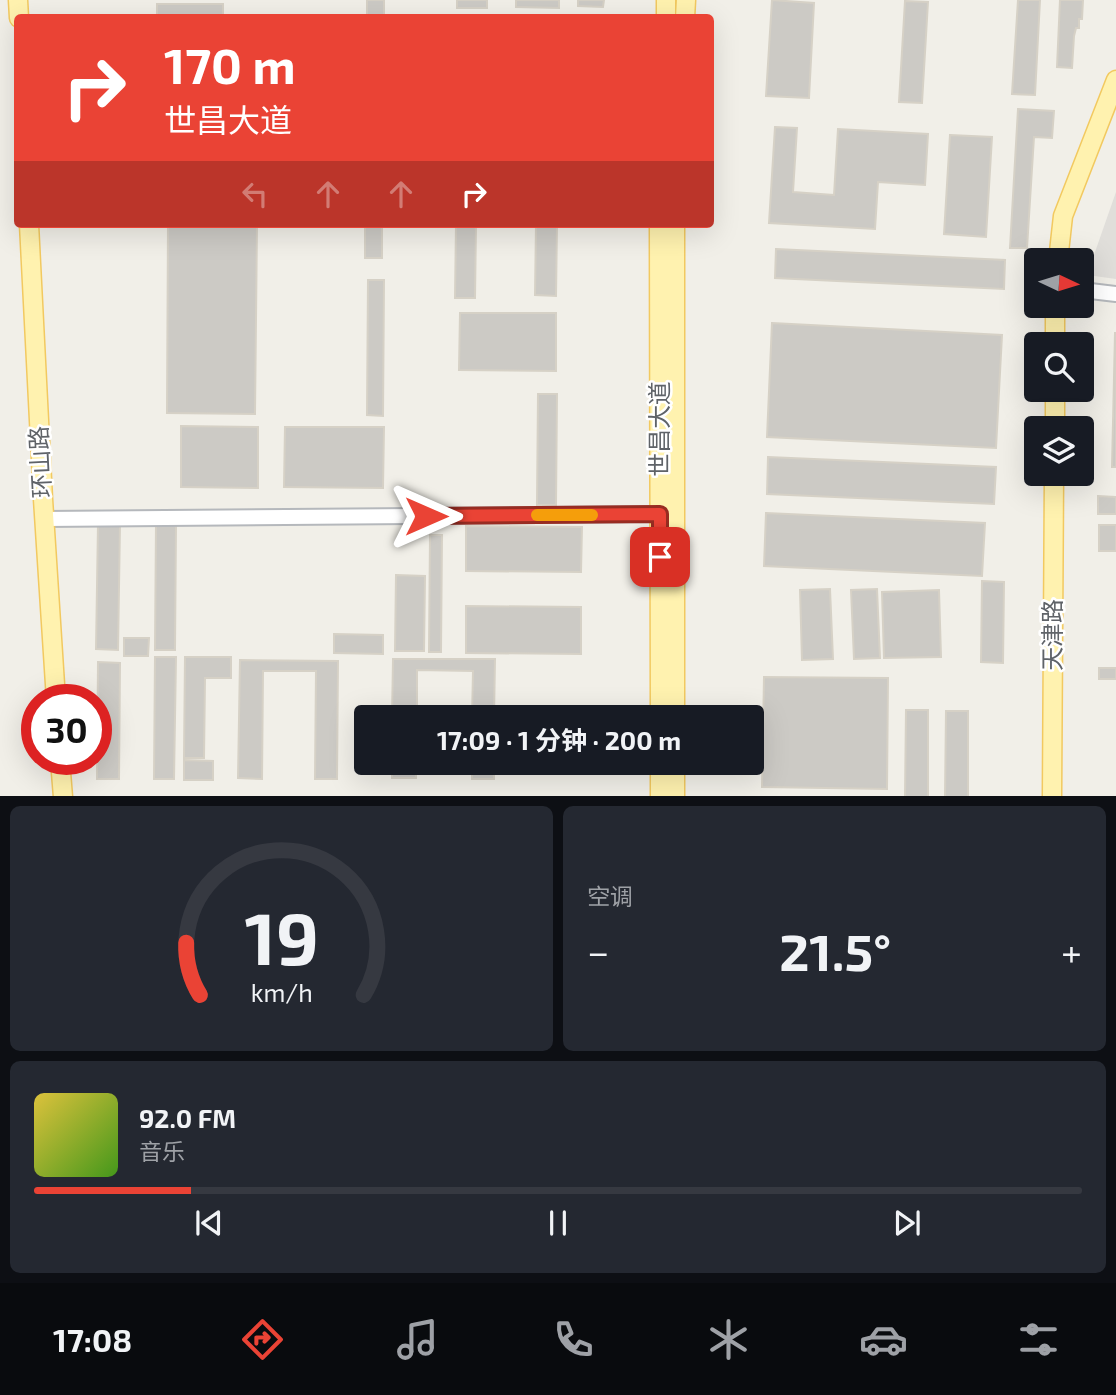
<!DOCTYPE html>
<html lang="zh">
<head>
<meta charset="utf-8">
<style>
	:root { --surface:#171b24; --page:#242831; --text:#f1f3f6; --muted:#9ea1a6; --line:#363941; --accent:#ea4335 }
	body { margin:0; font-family:"Exo 2","Noto Sans SC",sans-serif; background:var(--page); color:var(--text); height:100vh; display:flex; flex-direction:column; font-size:26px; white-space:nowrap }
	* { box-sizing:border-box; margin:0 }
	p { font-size:23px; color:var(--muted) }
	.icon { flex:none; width:38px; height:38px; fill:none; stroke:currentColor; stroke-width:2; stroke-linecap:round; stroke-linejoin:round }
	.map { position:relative; height:796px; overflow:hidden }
	.panel { display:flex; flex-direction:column; gap:10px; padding:10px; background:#0d0f14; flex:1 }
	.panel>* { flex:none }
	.banner { position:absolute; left:14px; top:14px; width:700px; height:214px; border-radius:7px; box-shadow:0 7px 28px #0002; background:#ea4335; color:#fff; overflow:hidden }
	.needle { width:46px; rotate:94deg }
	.controls { position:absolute; left:1024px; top:248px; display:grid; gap:14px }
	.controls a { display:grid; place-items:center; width:70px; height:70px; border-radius:7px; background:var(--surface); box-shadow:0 7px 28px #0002; font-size:35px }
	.speed { position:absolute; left:21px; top:684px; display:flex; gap:14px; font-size:35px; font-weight:700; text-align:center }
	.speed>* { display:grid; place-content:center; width:91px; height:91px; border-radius:50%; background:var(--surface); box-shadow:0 7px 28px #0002; line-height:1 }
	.speed .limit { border:10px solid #d22; background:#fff; color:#111 }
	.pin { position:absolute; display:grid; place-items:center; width:60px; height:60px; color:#fff; margin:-30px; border-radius:14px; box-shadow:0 4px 10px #0006 }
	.me { position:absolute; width:77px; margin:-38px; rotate:90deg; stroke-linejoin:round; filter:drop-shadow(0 0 5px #0008) }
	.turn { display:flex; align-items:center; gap:24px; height:147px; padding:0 35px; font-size:32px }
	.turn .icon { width:91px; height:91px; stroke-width:2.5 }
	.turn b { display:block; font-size:49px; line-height:60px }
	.lanes { display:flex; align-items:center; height:66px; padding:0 35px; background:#0003; justify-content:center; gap:35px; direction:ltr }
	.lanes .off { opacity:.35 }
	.big { font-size:52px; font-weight:700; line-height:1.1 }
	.panel .card { flex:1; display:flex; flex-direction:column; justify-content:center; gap:10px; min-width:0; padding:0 24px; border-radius:10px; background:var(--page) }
	.panel .dial { align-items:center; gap:0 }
	.dial svg { height:182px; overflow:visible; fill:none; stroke:var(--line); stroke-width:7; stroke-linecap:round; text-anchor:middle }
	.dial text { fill:var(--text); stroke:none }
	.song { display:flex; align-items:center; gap:21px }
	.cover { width:84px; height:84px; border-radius:10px; background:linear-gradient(135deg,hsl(50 70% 55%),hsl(100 70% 35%)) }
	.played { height:7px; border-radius:4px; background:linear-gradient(90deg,var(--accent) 15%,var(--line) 15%) }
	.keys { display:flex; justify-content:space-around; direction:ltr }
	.heat { display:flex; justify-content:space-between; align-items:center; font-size:38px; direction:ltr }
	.panel .tiles { flex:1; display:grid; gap:10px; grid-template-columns:1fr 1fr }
	.card:last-child { grid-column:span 2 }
	.trip { position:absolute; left:354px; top:705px; width:410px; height:70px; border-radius:7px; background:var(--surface); box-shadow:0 7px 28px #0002; font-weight:700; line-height:70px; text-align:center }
	.tabs { display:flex; height:112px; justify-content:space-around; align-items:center; background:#090b0e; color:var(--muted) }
	.tabs .icon { width:49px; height:49px }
	.tabs .on { color:var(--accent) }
	.tabs b { font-size:32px; color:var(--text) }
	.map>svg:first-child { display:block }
	.industrial { fill:#e0deda }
	.building { fill:#cccac5; stroke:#d6d1c6; stroke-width:2 }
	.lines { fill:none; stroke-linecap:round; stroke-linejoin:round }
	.minor-casing { stroke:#b5b8bc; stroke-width:18 }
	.major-casing { stroke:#f2c960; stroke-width:21 }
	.minor { stroke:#fff; stroke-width:14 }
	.major { stroke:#fff2af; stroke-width:18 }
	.route-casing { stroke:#982c22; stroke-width:18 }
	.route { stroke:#ea4335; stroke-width:12 }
	.slow { stroke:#f59e0b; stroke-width:12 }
	.labels { text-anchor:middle; stroke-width:5; stroke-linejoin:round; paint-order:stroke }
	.street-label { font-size:24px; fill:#5f6368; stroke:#fff }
</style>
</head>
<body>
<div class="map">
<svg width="1116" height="797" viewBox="0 0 1116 797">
	<rect width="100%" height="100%" fill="#f1efe8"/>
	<path class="industrial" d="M1116,192V279L1087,275Z"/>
	<g class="building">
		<rect x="367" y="0" width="17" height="18"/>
		<rect x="457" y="0" width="30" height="8"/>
		<path d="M516,0H559V8L516,7Z"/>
		<path d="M578,0H604L603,7L578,6Z"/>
		<path d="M772,0L814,3L809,98L766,96Z"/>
		<path d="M1018,0H1040L1035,95L1012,94Z"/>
		<path d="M1060,0H1083L1082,19H1079V28H1076L1074,36L1072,68L1057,67Z"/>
		<path d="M905,1L928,2L922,103L899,102Z"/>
		<rect x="157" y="4" width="66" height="14"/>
		<path d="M1018,109L1054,111L1052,138L1034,137L1027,248H1010Z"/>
		<path d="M775,127L797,128L793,192L834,195L838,129L928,134L925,185L878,182L875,229L769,223Z"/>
		<path d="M950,135L992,137L986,237L944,234Z"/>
		<path d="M168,224H257L255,414L167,413Z"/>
		<rect x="365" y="224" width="17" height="34"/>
		<path d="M456,224H476L475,298H455Z"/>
		<path d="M536,224H557L556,296L535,295Z"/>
		<path d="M776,249L1005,260L1004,289L775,278Z"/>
		<path d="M368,280H384L383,416L367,415Z"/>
		<path d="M460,313H556V371L459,370Z"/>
		<path d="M772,323L1002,335L996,448L767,437Z"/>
		<path d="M1115,333H1116V467H1112Z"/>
		<path d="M538,394H557L556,505H537Z"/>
		<path d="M181,426L258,427V488L181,487Z"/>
		<path d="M285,427H384L383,488L284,487Z"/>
		<path d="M768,457L996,467L994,504L767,494Z"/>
		<path d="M1098,496L1116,497V514H1098Z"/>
		<path d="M766,513L985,523L982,576L764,566Z"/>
		<path d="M98,524H120L118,650L96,649Z"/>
		<path d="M156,524H176L175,650H155Z"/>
		<rect x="1099" y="525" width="17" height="26"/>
		<path d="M466,526L582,527L581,572L466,571Z"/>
		<path d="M430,535H442L441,652H429Z"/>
		<path d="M396,575L425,576L424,651H395Z"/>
		<path d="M982,581L1004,582L1003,663L981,662Z"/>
		<path d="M830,589L833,659L802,660L800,590Z"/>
		<path d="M877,589L880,658L854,659L851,590Z"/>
		<path d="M939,590L941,657L884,658L882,592Z"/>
		<path d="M466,606L581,607V654L466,653Z"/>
		<path d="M334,634L383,635V654L334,653Z"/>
		<path d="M124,638H149L148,656H124Z"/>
		<path d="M155,657H176L174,779H154Z"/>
		<path d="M185,657H231V678H205L204,758H184Z"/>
		<path d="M393,659H495L494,718H472L473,671L417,670V718H392Z"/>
		<path d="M240,660L338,661L337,779H315L316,671H263L262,779L238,778Z"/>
		<path d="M98,662L120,663L119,779H97Z"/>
		<rect x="1099" y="668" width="17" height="11"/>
		<path d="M764,677L888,678L887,789L762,787Z"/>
		<path d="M906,710H928V797H905Z"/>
		<path d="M946,711H968V797H945Z"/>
		<path d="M184,760L213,761V780H184Z"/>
		<rect x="392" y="763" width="24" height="15"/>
		<rect x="472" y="763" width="22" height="16"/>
	</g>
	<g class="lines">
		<g class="minor-casing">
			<g id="minor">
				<path d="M1082,290L1116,294"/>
				<path d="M44,519L660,514"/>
			</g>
		</g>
		<g class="major-casing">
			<g id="major">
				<path d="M18,0L19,18"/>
				<path d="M666,18V0"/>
				<path d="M685,18L686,0"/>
				<path d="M29,224L43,499L56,700"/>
				<path d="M659,224L660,718"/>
				<path d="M1058,261L1063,216L1116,80"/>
				<path d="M1055,345V306"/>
				<path d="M1055,429V390"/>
				<path d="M675,718V224"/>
				<path d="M60,760L63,797"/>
				<path d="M660,797V763"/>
				<path d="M675,797V763"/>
				<path d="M1052,797L1054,474"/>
			</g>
		</g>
		<use href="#minor" class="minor"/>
		<use href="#major" class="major"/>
	</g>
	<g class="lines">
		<g class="route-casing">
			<path id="route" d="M426,516L660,514V557"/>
		</g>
		<use href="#route" class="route"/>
		<path class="slow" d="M537,515H592"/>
	</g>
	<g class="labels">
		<g class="street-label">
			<text transform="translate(660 429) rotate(-90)" y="8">世昌大道</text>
			<text transform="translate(41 462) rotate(-93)" y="8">环山路</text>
			<text transform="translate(1053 635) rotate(-90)" y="8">天津路</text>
		</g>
	</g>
</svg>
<div class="controls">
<a><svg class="needle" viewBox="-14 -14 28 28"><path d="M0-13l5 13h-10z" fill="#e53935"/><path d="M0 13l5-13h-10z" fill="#9ea1a6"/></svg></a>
<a><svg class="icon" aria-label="search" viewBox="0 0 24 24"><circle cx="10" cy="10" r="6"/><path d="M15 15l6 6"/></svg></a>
<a><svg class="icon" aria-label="layers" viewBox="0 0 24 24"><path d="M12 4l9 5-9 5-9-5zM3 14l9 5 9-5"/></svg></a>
</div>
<div class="speed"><div class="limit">30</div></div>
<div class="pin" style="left:660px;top:557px;background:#d93025"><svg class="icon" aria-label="arrive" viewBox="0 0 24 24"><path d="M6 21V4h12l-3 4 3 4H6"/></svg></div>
<svg class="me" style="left:426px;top:516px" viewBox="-20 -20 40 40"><path d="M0-17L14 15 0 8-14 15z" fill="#ea4335" stroke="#fff" stroke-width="4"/></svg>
<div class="trip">17:09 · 1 分钟 · 200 m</div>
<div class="banner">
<div class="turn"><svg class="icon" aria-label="right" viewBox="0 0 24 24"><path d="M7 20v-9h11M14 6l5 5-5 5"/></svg><div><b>170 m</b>世昌大道</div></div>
<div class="lanes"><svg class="icon off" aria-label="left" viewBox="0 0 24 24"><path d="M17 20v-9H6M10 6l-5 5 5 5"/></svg><svg class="icon off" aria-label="ahead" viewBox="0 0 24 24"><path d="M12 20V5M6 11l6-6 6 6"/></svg><svg class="icon off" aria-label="ahead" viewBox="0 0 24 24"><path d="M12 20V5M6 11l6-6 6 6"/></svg><svg class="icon" aria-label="right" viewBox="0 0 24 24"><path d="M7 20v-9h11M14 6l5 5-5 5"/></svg></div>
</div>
</div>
<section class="panel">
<div class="tiles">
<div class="card dial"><svg viewBox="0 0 100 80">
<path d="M14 69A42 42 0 1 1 86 69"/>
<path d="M14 69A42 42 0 0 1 8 46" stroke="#ea4335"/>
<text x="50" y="56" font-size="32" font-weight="700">19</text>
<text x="50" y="72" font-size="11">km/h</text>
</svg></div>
<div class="card"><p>空调</p>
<div class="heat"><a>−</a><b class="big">21.5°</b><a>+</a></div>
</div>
<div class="card">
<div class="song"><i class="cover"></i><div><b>92.0 FM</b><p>音乐</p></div></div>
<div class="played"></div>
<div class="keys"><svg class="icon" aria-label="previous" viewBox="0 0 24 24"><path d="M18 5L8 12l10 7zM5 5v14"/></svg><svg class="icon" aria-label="pause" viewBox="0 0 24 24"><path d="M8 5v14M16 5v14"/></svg><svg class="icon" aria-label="next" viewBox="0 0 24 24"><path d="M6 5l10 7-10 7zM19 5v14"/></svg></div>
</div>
</div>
</section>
<nav class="tabs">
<b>17:08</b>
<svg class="icon on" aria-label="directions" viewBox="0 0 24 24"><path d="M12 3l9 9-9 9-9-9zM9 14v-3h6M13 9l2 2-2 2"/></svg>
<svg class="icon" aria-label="music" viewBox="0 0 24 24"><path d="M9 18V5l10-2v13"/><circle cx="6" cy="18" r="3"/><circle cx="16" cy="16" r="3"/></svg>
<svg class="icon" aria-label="phone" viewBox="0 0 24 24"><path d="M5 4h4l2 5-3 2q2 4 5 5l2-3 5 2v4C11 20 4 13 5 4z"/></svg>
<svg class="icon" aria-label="climate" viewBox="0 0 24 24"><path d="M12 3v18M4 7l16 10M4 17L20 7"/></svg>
<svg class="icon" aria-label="car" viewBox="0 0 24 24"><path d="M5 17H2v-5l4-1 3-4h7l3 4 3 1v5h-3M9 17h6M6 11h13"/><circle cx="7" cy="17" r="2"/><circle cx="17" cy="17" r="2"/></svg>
<svg class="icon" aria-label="filters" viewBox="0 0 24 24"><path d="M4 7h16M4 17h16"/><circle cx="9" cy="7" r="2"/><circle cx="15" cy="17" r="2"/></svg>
</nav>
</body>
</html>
